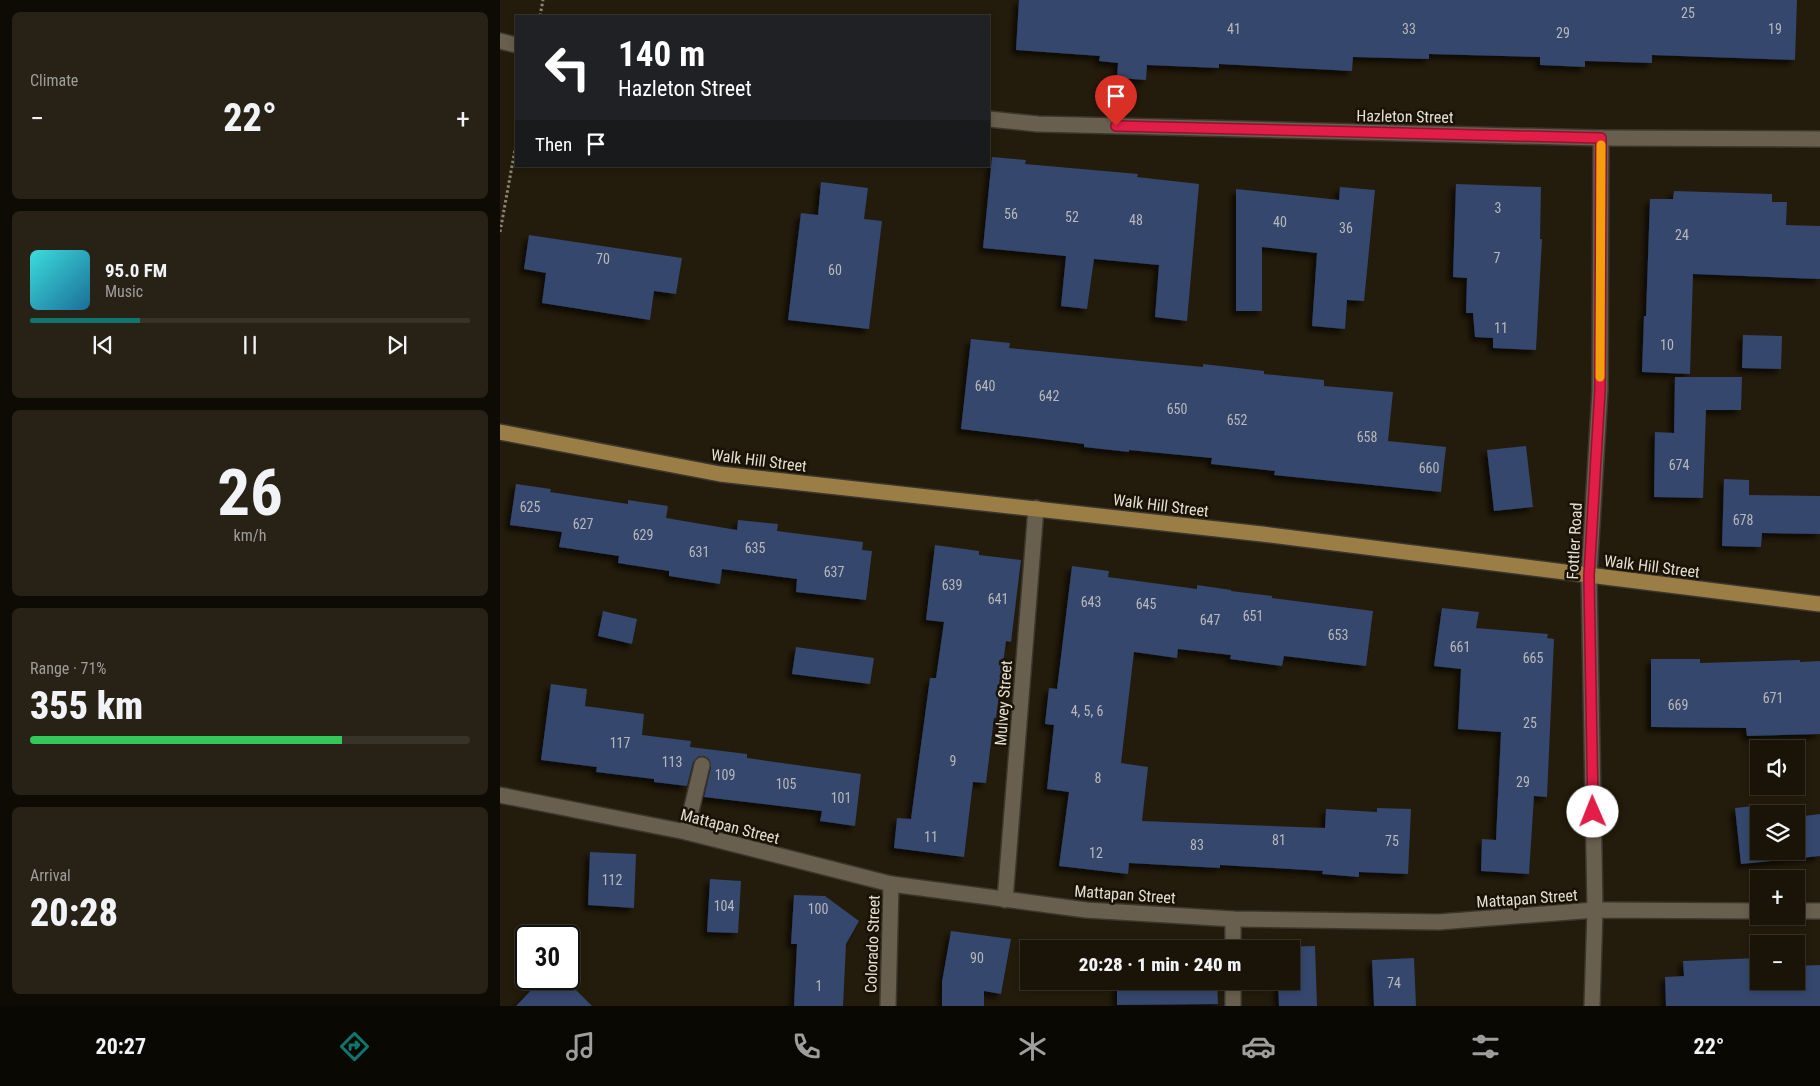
<!DOCTYPE html>
<html lang="en">
<head>
<meta charset="utf-8">
<style>
	:root { --surface:#1a1408; --page:#272116; --text:#f1f3f6; --muted:#9f9e9c; --line:#383329; --accent:#0f766e }
	body { margin:0; font-family:"Roboto Condensed",sans-serif; background:var(--page); color:var(--text); height:100vh; display:flex; flex-direction:column; font-size:19px; white-space:nowrap }
	* { box-sizing:border-box; margin:0 }
	p { font-size:16px; color:var(--muted) }
	.icon { flex:none; width:28px; height:28px; fill:none; stroke:currentColor; stroke-width:2; stroke-linecap:round; stroke-linejoin:round }
	.map { position:relative; flex:1; overflow:hidden }
	.panel { display:flex; flex-direction:column; gap:12px; padding:12px; background:#0e0b04; width:500px }
	.panel>* { flex:none }
	.top-card { position:absolute; left:15px; top:15px; width:475px; height:152px; border-radius:0px; box-shadow:0 2px 8px #0003,0 0 0 1px var(--line); background:#202124; color:#fff; overflow:hidden }
	.buttons { position:absolute; left:1250px; top:740px; display:grid; gap:10px }
	.buttons a { display:grid; place-items:center; width:55px; height:55px; border-radius:0px; background:var(--surface); box-shadow:0 2px 8px #0003,0 0 0 1px var(--line); font-size:25px }
	.speed { position:absolute; left:15px; top:925px; display:flex; gap:10px; font-size:25px; font-weight:700; text-align:center }
	.speed>* { display:grid; place-content:center; width:65px; height:65px; border-radius:50%; background:var(--surface); box-shadow:0 2px 8px #0003,0 0 0 1px var(--line); line-height:1 }
	.speed .limit { border:2px solid #111; border-radius:8px; background:#fff; color:#111 }
	.pin { position:absolute; display:grid; place-items:center; width:42px; height:42px; color:#fff; margin:-51px -21px; border-radius:50% 50% 50% 0; rotate:-45deg; box-shadow:0 0 5px #0007 }
	.pin .icon { rotate:45deg }
	.me { position:absolute; width:55px; margin:-28px; rotate:359deg; stroke-linejoin:round; filter:drop-shadow(0 0 4px #0008) }
	.turn { display:flex; align-items:center; gap:18px; height:105px; padding:0 20px; font-size:22px }
	.turn .icon { width:65px; height:65px; stroke-width:2.5 }
	.turn b { display:block; font-size:35px; line-height:42px }
	.then { display:flex; align-items:center; height:48px; padding:0 20px; background:#0003; gap:10px; font-size:19px }
	.big { font-size:38px; font-weight:800; line-height:1.1 }
	.panel .widget { flex:1; display:flex; flex-direction:column; justify-content:center; gap:8px; min-width:0; padding:0 18px; border-radius:8px; background:var(--page) }
	.panel .dial { align-items:center; gap:0 }
	.dial b { font-size:65px; line-height:1 }
	.song { display:flex; align-items:center; gap:15px }
	.cover { width:60px; height:60px; border-radius:8px; background:linear-gradient(135deg,hsl(180 70% 55%),hsl(200 70% 35%)) }
	.played { height:5px; border-radius:2px; background:linear-gradient(90deg,var(--accent) 25%,var(--line) 25%) }
	.keys { display:flex; justify-content:space-around; direction:ltr }
	.heat { display:flex; justify-content:space-between; align-items:center; font-size:28px; direction:ltr }
	.charge { height:8px; border-radius:4px; background:linear-gradient(90deg,#34c759 71%,var(--line) 0) }
	.trip { position:absolute; left:520px; top:940px; width:280px; height:50px; border-radius:0px; background:var(--surface); box-shadow:0 2px 8px #0003,0 0 0 1px var(--line); font-weight:800; line-height:50px; text-align:center }
	.menu { display:flex; height:80px; justify-content:space-around; align-items:center; background:#0a0803; color:var(--muted) }
	.menu .icon { width:35px; height:35px }
	.menu .active { color:var(--accent) }
	.menu b { font-size:22px; color:var(--text) }
	main { display:flex; flex:1; min-height:0 }
	.map>svg:first-child { display:block }
	.building { fill:#34466d; filter:url(#shadow) }
	.lines { fill:none; stroke-linecap:round; stroke-linejoin:round }
	.minor-casing { stroke:#3c362f; stroke-width:18 }
	.major-casing { stroke:#3c362f; stroke-width:18 }
	.path { stroke:#8b8578; stroke-width:3; stroke-dasharray:2.5 2.5; stroke-linecap:butt }
	.minor { stroke:#695f4e; stroke-width:15 }
	.major { stroke:#9b7e45; stroke-width:15 }
	.route-casing { stroke:#92132f; stroke-width:12 }
	.route { stroke:#e11d48; stroke-width:9 }
	.slow { stroke:#f59e0b; stroke-width:9 }
	.labels { text-anchor:middle; stroke-width:5; stroke-linejoin:round; paint-order:stroke }
	.number-label { font-size:14px; fill:#b8b8ba }
	.street-label { font-size:16px; fill:#e4ded4; stroke:#1a1204 }
</style>
</head>
<body>
<main>
<section class="panel">
<div class="widget"><p>Climate</p>
<div class="heat"><a>−</a><b class="big">22°</b><a>+</a></div>
</div>
<div class="widget">
<div class="song"><i class="cover"></i><div><b>95.0 FM</b><p>Music</p></div></div>
<div class="played"></div>
<div class="keys"><svg class="icon" aria-label="previous" viewBox="0 0 24 24"><path d="M18 5L8 12l10 7zM5 5v14"/></svg><svg class="icon" aria-label="pause" viewBox="0 0 24 24"><path d="M8 5v14M16 5v14"/></svg><svg class="icon" aria-label="next" viewBox="0 0 24 24"><path d="M6 5l10 7-10 7zM19 5v14"/></svg></div>
</div>
<div class="widget dial"><b>26</b><p>km/h</p></div>
<div class="widget"><p>Range · 71%</p><b class="big">355 km</b><div class="charge"></div></div>
<div class="widget"><p>Arrival</p><b class="big">20:28</b></div>
</section>
<div class="map">
<svg width="1320" height="1006" viewBox="0 0 1320 1006">
	<defs>
		<filter id="shadow"><feDropShadow dx="-4.5" dy="4.5" stdDeviation="2.5" flood-color="#0009"/></filter>
	</defs>
	<rect width="100%" height="100%" fill="#231b0b"/>
	<g class="building">
		<path d="M519,0H1297L1295,60L1152,55V63L1085,61V67L1040,65V57L929,54V59L853,57L852,71L719,64V68L647,65L646,80L617,78L618,63L599,61L600,56L516,50Z"/>
		<path d="M492,157L526,160L525,164L638,174L637,177L699,184L687,321L655,317L659,265L594,259L587,309L561,306L566,256L483,248Z"/>
		<path d="M321,182L368,188L364,219L382,221L369,329L288,320L301,213L318,215Z"/>
		<path d="M956,184L1041,187L1040,239H1042L1036,350L993,348V338L975,337L973,313H966L967,278L953,277Z"/>
		<path d="M840,187L875,190L864,301L847,300L845,329L812,326L817,253L762,247V311H736V189L839,200Z"/>
		<path d="M1174,191L1272,194V202H1287L1286,225L1320,226V279L1193,274L1190,374L1142,372L1144,316H1146L1150,199H1173Z"/>
		<path d="M29,235L182,258L176,294L154,291L150,320L42,303L46,273L24,269Z"/>
		<path d="M1243,335L1282,336L1281,369L1242,368Z"/>
		<path d="M471,339L510,343L509,348L703,367V364L764,371V374L824,380V386L893,392L888,441L946,447L941,492L774,475L775,471L711,464L712,458L629,450V452L584,447V444L461,429Z"/>
		<path d="M1175,377H1242L1241,410H1206L1203,498L1154,497L1155,432L1174,433Z"/>
		<path d="M1026,446L1033,507L994,511L987,450Z"/>
		<path d="M1224,479L1249,480V495L1320,496V534L1262,533L1261,547L1222,546Z"/>
		<path d="M16,484L51,489L50,492L128,504V500L168,506L166,518L237,530L238,520L278,524L277,531L363,542L362,550L372,551L366,600L296,592L297,579L222,569L220,584L169,576V571L118,563L119,556L59,547L62,532L10,525Z"/>
		<path d="M435,545L479,551V555L521,560L511,642L506,641L496,718H494L486,783L473,782L464,857L394,848L397,818L411,819L430,678H436L444,622L426,620Z"/>
		<path d="M572,566L609,571L608,577L697,589V585L731,590V591L772,596V598L873,611L866,666L784,656L782,666L730,659L731,655L678,649L677,658L634,652L621,763L648,767L642,821L825,828L826,809L877,812V808L911,809L908,874L859,872V877L822,874L823,871L720,865V868L629,863L628,874L559,866L569,792L547,789L554,725L545,724L549,688L557,689Z"/>
		<path d="M942,608L979,612L976,628L1048,634L1047,638L1054,639L1047,797L1034,796L1029,874L981,871L982,839L996,840L1001,732L958,729L961,669L934,666Z"/>
		<path d="M103,611L137,619L132,644L98,636Z"/>
		<path d="M296,647L374,658L370,684L292,674Z"/>
		<path d="M1151,659H1200V663L1300,660V662L1320,661V734L1247,736L1246,728L1151,727Z"/>
		<path d="M51,684L87,689L85,706L144,714L142,735L191,741L190,747L247,754V758L361,774L355,826L320,821L322,811L204,797L211,767L209,759L204,756H199L193,762L187,786L154,782V779L96,772L97,767L41,760Z"/>
		<path d="M1273,804L1274,814H1259V851H1296V817L1320,814V856L1241,864L1235,808Z"/>
		<path d="M90,852L136,854L134,908L88,905Z"/>
		<path d="M210,879L241,881L238,933L207,932Z"/>
		<path d="M294,895L325,896L359,921L346,944L343,1006H294L297,944H291Z"/>
		<path d="M451,931L511,939L501,994L484,991V1006H442V982Z"/>
		<path d="M815,946L817,1006H779L778,981H791V949H777V947Z"/>
		<path d="M914,958L916,1006H874L872,960Z"/>
		<path d="M1259,958V981H1296V966L1320,965V1006H1166L1165,977L1184,976L1183,961Z"/>
		<path d="M42,979H65L92,1006H16Z"/>
		<path d="M617,981H717L718,1004L617,1005Z"/>
	</g>
	<g class="lines">
		<g class="minor-casing">
			<g id="minor">
				<path d="M0,41L16,45"/>
				<path d="M489,119L538,124L1101,138L1320,139"/>
				<path d="M0,795L186,832L391,884L586,910L733,919L939,922L1095,910L1259,911"/>
				<path d="M186,832L202,765"/>
				<path d="M505,900L536,508"/>
				<path d="M1296,911H1320"/>
				<path d="M733,949V919"/>
				<path d="M388,1006L391,884"/>
				<path d="M733,1006V981"/>
				<path d="M1092,1006L1095,910L1089,576L1100,390L1101,138"/>
			</g>
		</g>
		<g class="major-casing">
			<path id="major" d="M0,432L220,474L762,534L1320,604"/>
		</g>
		<g class="path">
			<path d="M40,16L43,0"/>
			<path d="M0,232L16,144"/>
		</g>
		<use href="#minor" class="minor"/>
		<use href="#major" class="major"/>
	</g>
	<g class="lines">
		<g class="route-casing">
			<path id="route" d="M616,126L1101,138L1100,390L1089,576L1093,812"/>
		</g>
		<use href="#route" class="route"/>
		<path class="slow" d="M1100,377L1101,145"/>
	</g>
	<g class="labels">
		<g class="number-label">
			<text x="1188" y="18">25</text>
			<text x="734" y="34">41</text>
			<text x="909" y="34">33</text>
			<text x="1275" y="34">19</text>
			<text x="1063" y="38">29</text>
			<text x="998" y="213">3</text>
			<text x="511" y="219">56</text>
			<text x="572" y="222">52</text>
			<text x="636" y="225">48</text>
			<text x="780" y="227">40</text>
			<text x="846" y="233">36</text>
			<text x="1182" y="240">24</text>
			<text x="997" y="263">7</text>
			<text x="103" y="264">70</text>
			<text x="335" y="275">60</text>
			<text x="1001" y="333">11</text>
			<text x="1167" y="350">10</text>
			<text x="485" y="391">640</text>
			<text x="549" y="401">642</text>
			<text x="677" y="414">650</text>
			<text x="737" y="425">652</text>
			<text x="867" y="442">658</text>
			<text x="1179" y="470">674</text>
			<text x="929" y="473">660</text>
			<text x="30" y="512">625</text>
			<text x="1243" y="525">678</text>
			<text x="83" y="529">627</text>
			<text x="143" y="540">629</text>
			<text x="255" y="553">635</text>
			<text x="199" y="557">631</text>
			<text x="334" y="577">637</text>
			<text x="452" y="590">639</text>
			<text x="498" y="604">641</text>
			<text x="591" y="607">643</text>
			<text x="646" y="609">645</text>
			<text x="753" y="621">651</text>
			<text x="710" y="625">647</text>
			<text x="838" y="640">653</text>
			<text x="960" y="652">661</text>
			<text x="1033" y="663">665</text>
			<text x="1273" y="703">671</text>
			<text x="1178" y="710">669</text>
			<text x="587" y="716">4, 5, 6</text>
			<text x="1030" y="728">25</text>
			<text x="120" y="748">117</text>
			<text x="453" y="766">9</text>
			<text x="172" y="767">113</text>
			<text x="225" y="780">109</text>
			<text x="598" y="783">8</text>
			<text x="1023" y="787">29</text>
			<text x="286" y="789">105</text>
			<text x="341" y="803">101</text>
			<text x="431" y="842">11</text>
			<text x="779" y="845">81</text>
			<text x="892" y="846">75</text>
			<text x="697" y="850">83</text>
			<text x="596" y="858">12</text>
			<text x="112" y="885">112</text>
			<text x="224" y="911">104</text>
			<text x="318" y="914">100</text>
			<text x="477" y="963">90</text>
			<text x="894" y="988">74</text>
			<text x="319" y="991">1</text>
		</g>
		<g class="street-label">
			<text transform="translate(905 116) rotate(1)" y="6">Hazleton Street</text>
			<text transform="translate(259 460) rotate(7)" y="6">Walk Hill Street</text>
			<text transform="translate(661 505) rotate(7)" y="6">Walk Hill Street</text>
			<text transform="translate(1074 541) rotate(-87)" y="6">Fottler Road</text>
			<text transform="translate(1152 566) rotate(7)" y="6">Walk Hill Street</text>
			<text transform="translate(503 703) rotate(-86)" y="6">Mulvey Street</text>
			<text transform="translate(230 826) rotate(14)" y="6">Mattapan Street</text>
			<text transform="translate(625 894) rotate(4)" y="6">Mattapan Street</text>
			<text transform="translate(1027 898) rotate(-4)" y="6">Mattapan Street</text>
			<text transform="translate(372 944) rotate(-88)" y="6">Colorado Street</text>
		</g>
	</g>
</svg>
<div class="buttons">
<a><svg class="icon" aria-label="sound" viewBox="0 0 24 24"><path d="M4 9h4l5-4v14l-5-4H4zM17 9q2 3 0 6"/></svg></a>
<a><svg class="icon" aria-label="layers" viewBox="0 0 24 24"><path d="M12 4l9 5-9 5-9-5zM3 14l9 5 9-5"/></svg></a>
<a>+</a>
<a>−</a>
</div>
<div class="speed"><div class="limit">30</div></div>
<div class="pin" style="left:616px;top:126px;background:#d93025"><svg class="icon" aria-label="arrive" viewBox="0 0 24 24"><path d="M6 21V4h12l-3 4 3 4H6"/></svg></div>
<svg class="me" style="left:1093px;top:812px" viewBox="-20 -20 40 40"><circle r="19" fill="#fff"/><path d="M0-13L10 11 0 6-10 11z" fill="#e11d48"/></svg>
<div class="trip">20:28 · 1 min · 240 m</div>
<div class="top-card">
<div class="turn"><svg class="icon" aria-label="left" viewBox="0 0 24 24"><path d="M17 20v-9H6M10 6l-5 5 5 5"/></svg><div><b>140 m</b>Hazleton Street</div></div>
<div class="then">Then<svg class="icon" aria-label="arrive" viewBox="0 0 24 24"><path d="M6 21V4h12l-3 4 3 4H6"/></svg></div>
</div>
</div>
</main>
<nav class="menu">
<b>20:27</b>
<svg class="icon active" aria-label="directions" viewBox="0 0 24 24"><path d="M12 3l9 9-9 9-9-9zM9 14v-3h6M13 9l2 2-2 2"/></svg>
<svg class="icon" aria-label="music" viewBox="0 0 24 24"><path d="M9 18V5l10-2v13"/><circle cx="6" cy="18" r="3"/><circle cx="16" cy="16" r="3"/></svg>
<svg class="icon" aria-label="phone" viewBox="0 0 24 24"><path d="M5 4h4l2 5-3 2q2 4 5 5l2-3 5 2v4C11 20 4 13 5 4z"/></svg>
<svg class="icon" aria-label="climate" viewBox="0 0 24 24"><path d="M12 3v18M4 7l16 10M4 17L20 7"/></svg>
<svg class="icon" aria-label="car" viewBox="0 0 24 24"><path d="M5 17H2v-5l4-1 3-4h7l3 4 3 1v5h-3M9 17h6M6 11h13"/><circle cx="7" cy="17" r="2"/><circle cx="17" cy="17" r="2"/></svg>
<svg class="icon" aria-label="filters" viewBox="0 0 24 24"><path d="M4 7h16M4 17h16"/><circle cx="9" cy="7" r="2"/><circle cx="15" cy="17" r="2"/></svg>
<b>22°</b>
</nav>
</body>
</html>
